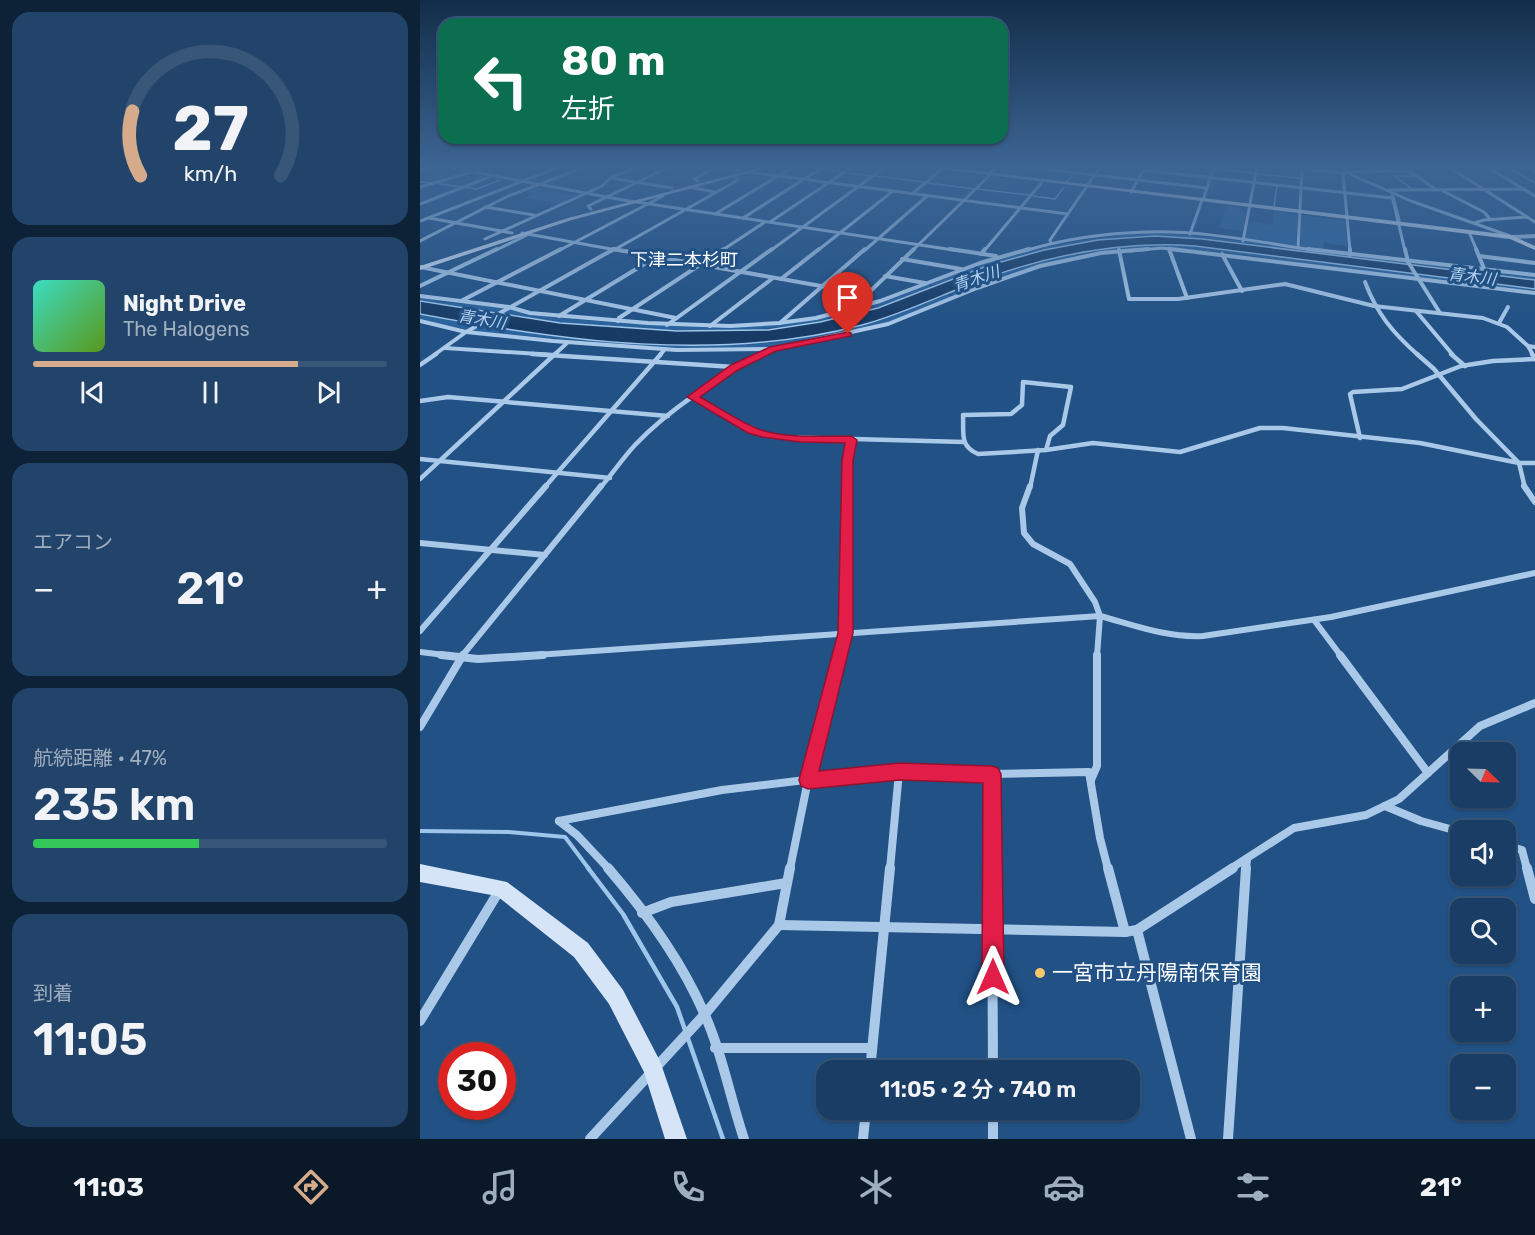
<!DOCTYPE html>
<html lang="ja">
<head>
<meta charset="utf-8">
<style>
	:root { --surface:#193d64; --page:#22446a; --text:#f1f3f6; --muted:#9faebf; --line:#375678; --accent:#d6ab8b }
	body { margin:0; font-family:Rubik,"Noto Sans JP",sans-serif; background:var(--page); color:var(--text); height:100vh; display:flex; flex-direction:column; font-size:22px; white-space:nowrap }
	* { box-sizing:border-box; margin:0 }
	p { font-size:20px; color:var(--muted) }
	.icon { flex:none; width:33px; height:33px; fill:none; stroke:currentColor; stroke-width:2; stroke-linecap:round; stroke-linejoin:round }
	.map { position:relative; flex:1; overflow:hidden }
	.panel { display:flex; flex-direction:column; gap:12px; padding:12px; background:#0e2237; width:420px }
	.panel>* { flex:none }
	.top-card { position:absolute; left:18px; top:18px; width:570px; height:126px; border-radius:18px; box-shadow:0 2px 4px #0004,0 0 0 2px var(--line); background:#0b6e4f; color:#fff; overflow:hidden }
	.needle { width:39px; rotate:113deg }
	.fabs { position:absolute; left:1030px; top:742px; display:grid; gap:12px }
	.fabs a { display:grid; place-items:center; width:66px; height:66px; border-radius:12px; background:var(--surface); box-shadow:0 2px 4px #0004,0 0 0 2px var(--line); font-size:30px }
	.speed { position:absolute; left:18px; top:1042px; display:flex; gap:12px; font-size:30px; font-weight:700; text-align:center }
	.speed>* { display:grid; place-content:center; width:78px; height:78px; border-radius:50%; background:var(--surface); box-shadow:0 2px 4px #0004,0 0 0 2px var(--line); line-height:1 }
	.speed .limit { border:9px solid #d22; background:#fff; color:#111 }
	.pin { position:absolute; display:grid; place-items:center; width:51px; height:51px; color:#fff; margin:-62px -26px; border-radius:50% 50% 50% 0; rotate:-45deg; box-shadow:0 0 6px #0007 }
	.pin .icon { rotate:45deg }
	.me { position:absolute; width:66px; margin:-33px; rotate:0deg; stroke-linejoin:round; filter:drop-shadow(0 0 4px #0008) }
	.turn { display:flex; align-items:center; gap:21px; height:126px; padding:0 24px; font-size:27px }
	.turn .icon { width:78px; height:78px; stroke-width:2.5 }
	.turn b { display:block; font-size:42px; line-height:51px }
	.big { font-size:45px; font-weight:600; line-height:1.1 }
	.panel .card { flex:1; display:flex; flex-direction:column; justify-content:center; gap:9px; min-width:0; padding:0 21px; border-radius:18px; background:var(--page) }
	.panel .dial { align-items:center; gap:0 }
	.dial svg { height:156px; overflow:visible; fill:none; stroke:var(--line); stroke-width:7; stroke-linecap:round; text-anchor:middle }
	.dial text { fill:var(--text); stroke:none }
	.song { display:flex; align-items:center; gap:18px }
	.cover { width:72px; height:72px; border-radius:9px; background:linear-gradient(135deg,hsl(170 70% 55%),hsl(90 70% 35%)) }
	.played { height:6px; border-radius:3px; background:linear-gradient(90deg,var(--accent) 75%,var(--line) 75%) }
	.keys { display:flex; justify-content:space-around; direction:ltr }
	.heat { display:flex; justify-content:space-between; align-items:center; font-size:33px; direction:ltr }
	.charge { height:9px; border-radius:4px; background:linear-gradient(90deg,#34c759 47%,var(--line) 0) }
	.trip { position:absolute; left:396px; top:1060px; width:324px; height:60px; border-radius:18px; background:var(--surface); box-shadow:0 2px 4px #0004,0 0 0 2px var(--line); font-weight:600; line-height:60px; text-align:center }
	.tabs { display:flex; height:96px; justify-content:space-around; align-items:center; background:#0a1828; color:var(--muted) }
	.tabs .icon { width:42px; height:42px }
	.tabs .current { color:var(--accent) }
	.tabs b { font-size:27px; color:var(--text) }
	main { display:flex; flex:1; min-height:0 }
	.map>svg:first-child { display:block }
	.green { fill:#2b639d }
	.water { fill:#173b65; stroke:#9ec5ea; stroke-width:1.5 }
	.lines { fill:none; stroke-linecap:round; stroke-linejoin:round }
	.stream-far2 { stroke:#9ec5ea; stroke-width:1.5 }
	.stream-far1 { stroke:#9ec5ea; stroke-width:4 }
	.stream { stroke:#9ec5ea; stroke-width:4.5 }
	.minor-far5 { stroke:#aac9e9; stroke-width:3 }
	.minor-far4 { stroke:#aac9e9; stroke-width:4 }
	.minor-far3 { stroke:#aac9e9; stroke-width:4.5 }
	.minor-far2 { stroke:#aac9e9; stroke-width:6 }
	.minor-far1 { stroke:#aac9e9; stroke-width:8 }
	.minor { stroke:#aac9e9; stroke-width:10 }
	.tertiary { fill:#aac9e9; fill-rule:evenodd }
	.secondary { fill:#d5e5f7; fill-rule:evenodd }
	.route { fill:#e11d48; stroke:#92132f; stroke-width:1.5 }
	.poi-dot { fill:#f6c86b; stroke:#215185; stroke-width:2 }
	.labels { text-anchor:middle; stroke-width:6; stroke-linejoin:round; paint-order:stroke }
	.far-water-label { font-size:16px; font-style:italic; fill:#b6d3f1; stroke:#215185 }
	.far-quarter-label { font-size:18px; fill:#fff; stroke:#215185 }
	.near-poi-label { font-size:21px; fill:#fff; stroke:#215185; text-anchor:start }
</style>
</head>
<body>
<main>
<section class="panel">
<div class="card dial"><svg viewBox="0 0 100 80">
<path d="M14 69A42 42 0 1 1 86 69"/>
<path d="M14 69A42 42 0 0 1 10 36" stroke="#d6ab8b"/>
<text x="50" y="56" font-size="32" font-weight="700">27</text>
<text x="50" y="72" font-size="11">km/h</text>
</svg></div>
<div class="card">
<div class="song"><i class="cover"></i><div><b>Night Drive</b><p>The Halogens</p></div></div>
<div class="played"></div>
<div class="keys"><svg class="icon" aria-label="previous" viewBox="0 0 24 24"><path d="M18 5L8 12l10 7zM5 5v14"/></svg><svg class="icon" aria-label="pause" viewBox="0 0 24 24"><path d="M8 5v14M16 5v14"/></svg><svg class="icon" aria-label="next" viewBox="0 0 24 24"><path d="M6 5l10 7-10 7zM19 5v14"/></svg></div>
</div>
<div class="card"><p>エアコン</p>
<div class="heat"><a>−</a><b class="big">21°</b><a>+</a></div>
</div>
<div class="card"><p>航続距離 · 47%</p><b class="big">235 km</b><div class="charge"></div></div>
<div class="card"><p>到着</p><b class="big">11:05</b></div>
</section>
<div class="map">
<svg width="1115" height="1139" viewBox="0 0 1115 1139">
	<rect width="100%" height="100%" fill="#215185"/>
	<g class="green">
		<path d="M115,187L123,188L122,190L157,195L140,204L104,198L113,194L105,190Z"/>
		<path d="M806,206L827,209L818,210L827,212L823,231L799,228Z"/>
		<path d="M854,211L878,215L876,246L825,240L829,221L852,225Z"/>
		<path d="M881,215L925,221L927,246L904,243L903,250L880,247Z"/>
		<path d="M728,233L769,235L1115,276V280L782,239C688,231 601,251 514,286L508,283C585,255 646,238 728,233Z"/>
		<path d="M742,244L775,246L1115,289H1106L1115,292L943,272L901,264L928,270C838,258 746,236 656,256C614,265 575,282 535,296L529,293C598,266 667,245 742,244Z"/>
		<path d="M506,284L512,287C403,332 314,336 198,327C158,324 119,322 79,314L89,309L130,317L202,323L257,326L329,327L378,322L418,314Z"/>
		<path d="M527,294L532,297L466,323L354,347L244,348L51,331C66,322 87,330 104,332C173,340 244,346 314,345C388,343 459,323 527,294Z"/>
		<path d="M0,297L34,300L14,301L85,308L75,313L0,301Z"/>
		<path d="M0,314L56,324L46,329L0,321Z"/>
	</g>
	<path class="water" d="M735,236L782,239L1115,280V289L775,246C701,240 630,255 561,280C521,295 483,314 442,325C299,363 143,341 0,314V301L140,323L257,331L348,330L400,322L458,308L567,266L624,250L678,240Z"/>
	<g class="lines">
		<g class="stream-far2">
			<path d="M385,167L398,169"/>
			<path d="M780,167L791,169"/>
			<path d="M1087,167L1115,183"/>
			<path d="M401,169L423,172"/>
			<path d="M795,169L834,173"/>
			<path d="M574,172L579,168"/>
			<path d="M988,172L994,176H974L992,189"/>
			<path d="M427,173L452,176"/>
			<path d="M837,174L879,178"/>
			<path d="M456,176L504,182"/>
			<path d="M0,182L12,183"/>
			<path d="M647,182L654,173"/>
			<path d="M508,183L554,189"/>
			<path d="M20,184L42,187"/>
			<path d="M44,187L57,189L80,180"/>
			<path d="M557,189L609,195"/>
			<path d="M613,196L635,199L644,187"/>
			<path d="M974,197L980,221"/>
			<path d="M854,206L857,186"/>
		</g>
		<path class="stream-far1" d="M0,831L89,832L145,837L169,869"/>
		<path class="stream" d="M168,868L203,914L257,1007L303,1139"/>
		<g class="minor-far5">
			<path d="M27,167L203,200L540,251"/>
			<path d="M606,167L787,188"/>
			<path d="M922,167L932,175L991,201L1090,236"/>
			<path d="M1029,167L1115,222"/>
			<path d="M1067,167L1115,196"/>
			<path d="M1108,167L1115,171"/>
			<path d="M294,168L320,171"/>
			<path d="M987,169L1015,189"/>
			<path d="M723,170L972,198"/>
			<path d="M0,171L9,167"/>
			<path d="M329,172L648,214"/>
			<path d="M928,172L990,171"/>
			<path d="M923,173L930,251"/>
			<path d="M568,175L576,167"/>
			<path d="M191,178L252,188"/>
			<path d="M278,181L274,179L296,167"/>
			<path d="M0,187L68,167"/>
			<path d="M269,187L295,192"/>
			<path d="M969,190L1104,189"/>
			<path d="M1023,191L1064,212L1070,219"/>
			<path d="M711,192L724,169"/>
			<path d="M492,194L524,167"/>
			<path d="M972,196L985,251"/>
			<path d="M783,200L794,167"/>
			<path d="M0,204L69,177"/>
			<path d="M65,207L114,215"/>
			<path d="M171,209L168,206L249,167"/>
			<path d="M295,214L373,167"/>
			<path d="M9,218L92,233"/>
			<path d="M323,218L403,167"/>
			<path d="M0,221L139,167"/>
			<path d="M350,222L432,167"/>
			<path d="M1054,223L1064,220L1106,217"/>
			<path d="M1049,232L1057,251"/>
			<path d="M102,233L202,251"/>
			<path d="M770,234L782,200"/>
			<path d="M65,239L182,186L190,178L217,167"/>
			<path d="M0,241L88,196L165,167"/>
			<path d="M823,241L837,167"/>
			<path d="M631,243L630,240L680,167"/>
			<path d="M749,248L750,251"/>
			<path d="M878,248L882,169L927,173"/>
			<path d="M74,251L107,235"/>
			<path d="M138,251L243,196"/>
			<path d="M192,251L318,180L314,176"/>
			<path d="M301,251L345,222"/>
			<path d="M350,251L465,167"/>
			<path d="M397,251L473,191"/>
			<path d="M444,251L507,196"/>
			<path d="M492,251L570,175"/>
			<path d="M564,251L623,181"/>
			<path d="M604,251C644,239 685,233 726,232C784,230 843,243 900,251"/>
			<path d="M710,251L742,248L764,251"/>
		</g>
		<g class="minor-far4">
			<path d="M193,249L446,294"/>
			<path d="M530,249L576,256"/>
			<path d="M749,249L767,298"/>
			<path d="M751,249L1115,293"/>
			<path d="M888,249L1115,275"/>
			<path d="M930,249V255"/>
			<path d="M985,249L988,262L1020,313"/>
			<path d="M1056,249L1065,271"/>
			<path d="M699,250L709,299H758L865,284L954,306L1063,318L1087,327L1108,346"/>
			<path d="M561,254L565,249"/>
			<path d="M802,254L822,291"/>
			<path d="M1059,256L1115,263"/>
			<path d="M482,259L541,269"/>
			<path d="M0,267L256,318"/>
			<path d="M465,276L505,283"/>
			<path d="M361,279L399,249"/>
			<path d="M945,282C957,314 973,333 998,355"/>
			<path d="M0,286L77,249"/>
			<path d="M0,296L89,307L110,313L228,323L310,326L359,323L396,318L460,301L560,263L609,249"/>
			<path d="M41,301L141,249"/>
			<path d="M433,308L494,249"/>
			<path d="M996,311L1033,355"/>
			<path d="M139,316L236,257"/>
			<path d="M0,321L46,332L133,341L257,350L353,349L468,324L557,288L620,266L681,253L728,249"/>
			<path d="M198,321L199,318L304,249"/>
			<path d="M360,323L445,249"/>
			<path d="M1079,323L1088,307"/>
			<path d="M247,325L352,249"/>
			<path d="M290,326L353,278"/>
			<path d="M25,348L135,355"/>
			<path d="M14,355L46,332L194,249"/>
			<path d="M134,355L147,343"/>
			<path d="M240,355L245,349"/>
			<path d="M340,355L350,350"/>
			<path d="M1113,355L1108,346L1115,347"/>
		</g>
		<g class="minor-far3">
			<path d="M112,354L314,367"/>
			<path d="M997,354L1014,369L1056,419L1099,463L1105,488"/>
			<path d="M1031,354L1045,366"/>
			<path d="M1112,354L1115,359"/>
			<path d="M0,365L16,354"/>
			<path d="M603,382L651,387L643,425L630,436L626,450L558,454C539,446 544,433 543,415L591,414L602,405Z"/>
			<path d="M272,397L332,430L359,437L544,442"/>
			<path d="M0,401L28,397L248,416"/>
			<path d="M940,438L930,394L933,392L982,389L1041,366L1073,361L1115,359"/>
			<path d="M626,450L673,443L760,452L840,428H863L1000,443L1099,463H1115"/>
			<path d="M0,459L190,478"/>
			<path d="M0,479L135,354"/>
			<path d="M124,488L241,354"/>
			<path d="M180,488C192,474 203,458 215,445C248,410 300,376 343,354"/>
			<path d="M427,488V461L431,440"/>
			<path d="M610,488L618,450"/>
		</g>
		<g class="minor-far2">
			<path d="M610,486L602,508L604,533L613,544L650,564L675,602L680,616L677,656"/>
			<path d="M1104,486L1115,502"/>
			<path d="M0,543L125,555"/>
			<path d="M894,620L921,656"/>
			<path d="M0,631L126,486"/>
			<path d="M0,652L33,656"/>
			<path d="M42,656L181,486"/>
			<path d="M101,656L680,616C714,625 747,638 783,636L911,617L1115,573"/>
			<path d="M420,656L426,633L427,486"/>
		</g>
		<g class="minor-far1">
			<path d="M21,655L58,659L123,655"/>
			<path d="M920,655L1008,773"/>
			<path d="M0,727L43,655"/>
			<path d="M572,774V869"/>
			<path d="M671,780L677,766V655"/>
			<path d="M965,806L1001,821L1041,832"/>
			<path d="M139,821L302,790L418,776L479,772L572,774L669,772L680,838L688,869"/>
			<path d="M139,821L157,835L189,869"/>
			<path d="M1086,845L1102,850L1107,869"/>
			<path d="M370,869L388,780L420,655"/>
			<path d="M470,869L479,772"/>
			<path d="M810,869L874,828L946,815L979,799L1060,726L1115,703"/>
			<path d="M826,869L827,859"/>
		</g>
		<g class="minor">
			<path d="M188,868C225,911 261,960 284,1013C302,1053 310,1097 324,1139"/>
			<path d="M572,868L573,1071"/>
			<path d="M688,868L705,932"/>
			<path d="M1107,868L1115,899"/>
			<path d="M222,913L251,902L366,883"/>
			<path d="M359,925L705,932L717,930L813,868"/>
			<path d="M717,930L771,1139"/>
			<path d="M0,1021L79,891"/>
			<path d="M295,1048H452"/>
			<path d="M450,1071L470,868"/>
			<path d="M573,1110V1139"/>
			<path d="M170,1139L285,1014L359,925L370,868"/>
			<path d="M443,1139L446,1110"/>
			<path d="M808,1139L826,868"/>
		</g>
		<path class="tertiary" d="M1115,234V238L1091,239L1088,237L1091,235Z"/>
		<g class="secondary">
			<path d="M342,167H352L152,220L0,270V266L148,218Z"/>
			<path d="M505,167H524L1091,235L1115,246V250L1090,239Z"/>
			<path d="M0,864L87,882L168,943L203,990L240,1061L267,1139H245L224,1072L189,1004L154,957L77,896L0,882Z"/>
		</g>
	</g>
	<linearGradient id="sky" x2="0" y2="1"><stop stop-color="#122d49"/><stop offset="0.51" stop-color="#3d6594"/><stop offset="1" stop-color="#3d6594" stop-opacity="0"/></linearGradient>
	<rect width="1115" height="327" fill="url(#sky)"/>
	<path class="route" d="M428,332L431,333V336L356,351L318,370L280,397C298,407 318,421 338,429C366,439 401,436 431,436L437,440L433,461V633L399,771L480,763L572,766L578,768L581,774L584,977L581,984L573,988L565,984L562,977L563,783L480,780L388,789L381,786L379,780L418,633L422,461L425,443L380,442L342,437L328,433L267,397L311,365L350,347Z"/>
	<circle class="poi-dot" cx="620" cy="973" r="6"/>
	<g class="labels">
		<g class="far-water-label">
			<text transform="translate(1052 276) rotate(7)" y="6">青木川</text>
			<text transform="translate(556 278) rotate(-19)" y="6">青木川</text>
			<text transform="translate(62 319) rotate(10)" y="6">青木川</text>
		</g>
		<g class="far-quarter-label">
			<text x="264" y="266">下津二本杉町</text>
		</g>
		<g class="near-poi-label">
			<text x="632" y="980">一宮市立丹陽南保育園</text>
		</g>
	</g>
</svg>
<div class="fabs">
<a><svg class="needle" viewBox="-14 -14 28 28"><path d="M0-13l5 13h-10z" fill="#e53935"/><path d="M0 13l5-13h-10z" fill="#9faebf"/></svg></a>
<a><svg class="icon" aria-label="sound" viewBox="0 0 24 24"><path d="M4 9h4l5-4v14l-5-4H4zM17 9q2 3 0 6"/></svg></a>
<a><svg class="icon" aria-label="search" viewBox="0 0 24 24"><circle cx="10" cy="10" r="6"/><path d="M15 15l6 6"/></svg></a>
<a>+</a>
<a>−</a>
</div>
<div class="speed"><div class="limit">30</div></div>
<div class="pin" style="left:428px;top:334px;background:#d93025"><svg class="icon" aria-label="arrive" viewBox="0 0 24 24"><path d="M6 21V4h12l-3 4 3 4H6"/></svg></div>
<svg class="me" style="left:573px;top:977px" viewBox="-20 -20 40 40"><path d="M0-17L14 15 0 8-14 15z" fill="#e11d48" stroke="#fff" stroke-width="4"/></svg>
<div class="trip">11:05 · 2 分 · 740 m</div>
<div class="top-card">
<div class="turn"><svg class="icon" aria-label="left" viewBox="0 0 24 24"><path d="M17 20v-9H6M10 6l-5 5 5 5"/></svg><div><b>80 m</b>左折</div></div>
</div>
</div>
</main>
<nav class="tabs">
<b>11:03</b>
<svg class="icon current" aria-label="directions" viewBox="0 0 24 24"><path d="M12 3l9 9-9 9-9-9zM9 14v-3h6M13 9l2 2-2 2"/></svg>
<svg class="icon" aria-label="music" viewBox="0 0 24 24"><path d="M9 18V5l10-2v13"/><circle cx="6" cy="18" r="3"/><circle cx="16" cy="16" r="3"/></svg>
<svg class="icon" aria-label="phone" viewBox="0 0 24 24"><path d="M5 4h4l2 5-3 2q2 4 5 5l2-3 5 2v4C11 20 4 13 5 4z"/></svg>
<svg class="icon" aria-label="climate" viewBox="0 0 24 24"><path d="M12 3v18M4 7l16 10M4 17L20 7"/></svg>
<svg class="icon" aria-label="car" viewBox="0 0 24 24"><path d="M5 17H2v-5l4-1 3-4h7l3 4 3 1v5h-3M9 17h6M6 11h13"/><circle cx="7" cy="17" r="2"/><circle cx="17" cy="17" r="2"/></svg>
<svg class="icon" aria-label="filters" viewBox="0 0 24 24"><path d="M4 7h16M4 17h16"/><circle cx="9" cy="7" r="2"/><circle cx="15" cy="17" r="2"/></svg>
<b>21°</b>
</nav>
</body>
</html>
